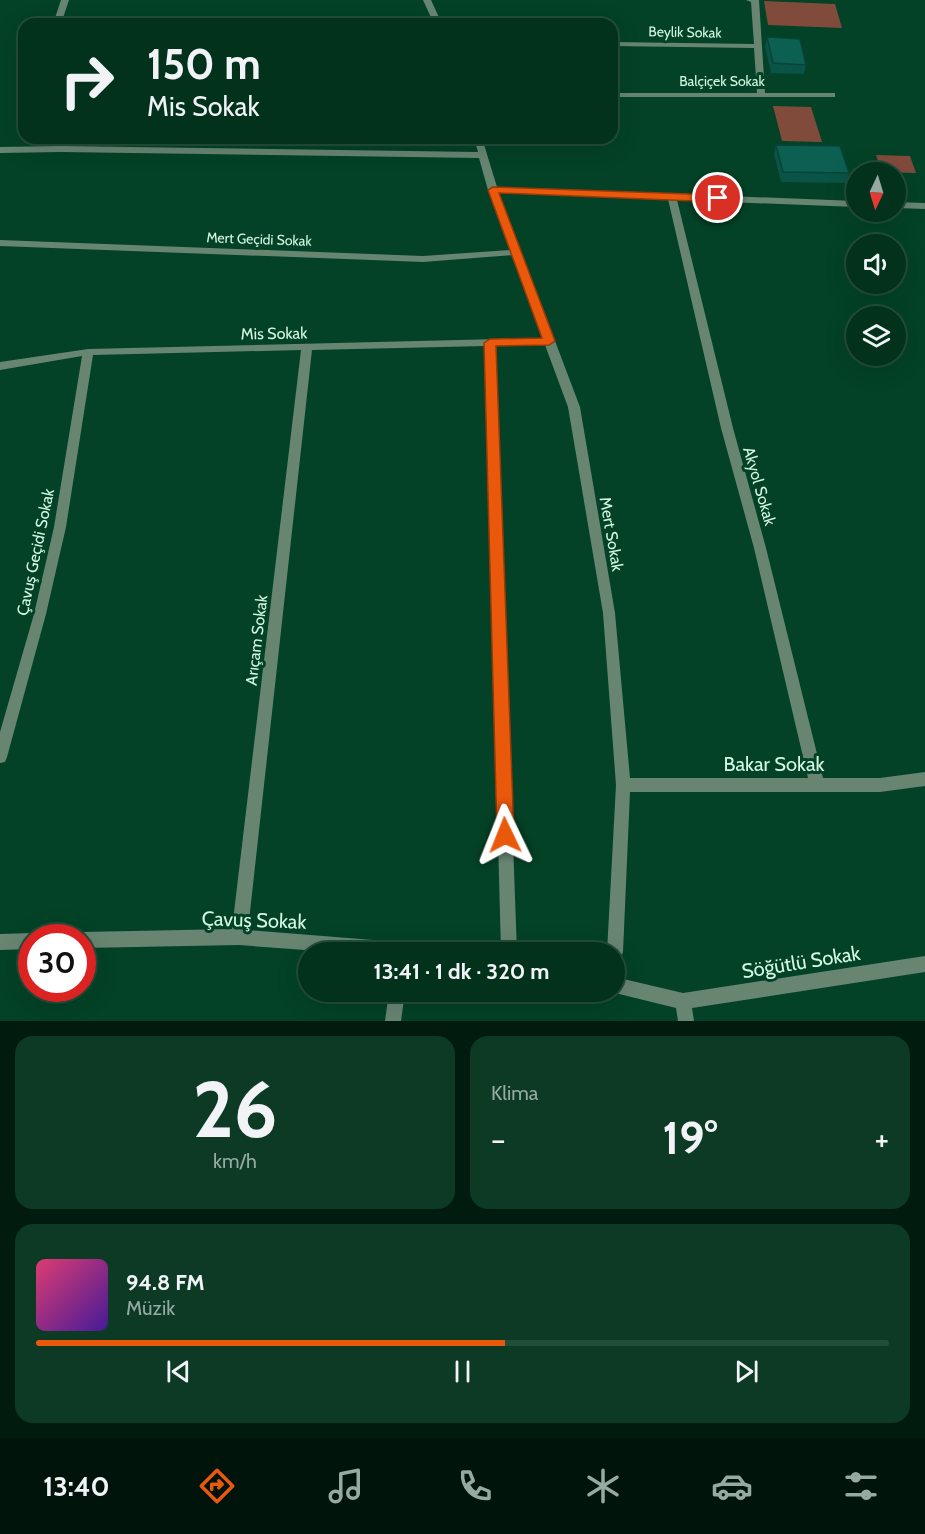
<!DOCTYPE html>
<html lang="tr">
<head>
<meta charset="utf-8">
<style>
	:root { --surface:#02321c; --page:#0c3a25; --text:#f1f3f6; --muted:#96aaa3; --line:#234d3b; --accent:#ea580c }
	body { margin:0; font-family:Cabin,sans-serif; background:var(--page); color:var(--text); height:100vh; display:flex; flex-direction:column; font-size:22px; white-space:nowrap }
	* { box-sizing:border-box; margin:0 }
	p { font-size:20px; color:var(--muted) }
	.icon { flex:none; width:33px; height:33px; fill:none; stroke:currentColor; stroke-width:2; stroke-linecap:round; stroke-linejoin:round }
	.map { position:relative; height:1021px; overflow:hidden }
	.sheet { display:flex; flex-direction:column; gap:15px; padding:15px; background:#011c0f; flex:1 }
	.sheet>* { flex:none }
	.hud { position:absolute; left:18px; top:18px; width:600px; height:126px; border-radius:18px; box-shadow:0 6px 24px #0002,0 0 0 2px var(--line); background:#02321c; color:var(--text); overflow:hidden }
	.needle { width:39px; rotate:184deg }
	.buttons { position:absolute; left:846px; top:162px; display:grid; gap:12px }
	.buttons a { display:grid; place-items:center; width:60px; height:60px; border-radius:50%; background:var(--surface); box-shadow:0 6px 24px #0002,0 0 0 2px var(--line); font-size:30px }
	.speed { position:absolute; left:18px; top:924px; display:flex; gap:12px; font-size:30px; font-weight:700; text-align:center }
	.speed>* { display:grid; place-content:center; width:78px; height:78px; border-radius:50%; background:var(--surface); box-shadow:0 6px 24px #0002,0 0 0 2px var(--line); line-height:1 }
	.speed .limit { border:9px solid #d22; background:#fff; color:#111 }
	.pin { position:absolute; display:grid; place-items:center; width:51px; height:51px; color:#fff; margin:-26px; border:3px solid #fff; border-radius:50%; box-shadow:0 2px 6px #0007 }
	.me { position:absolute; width:66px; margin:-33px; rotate:358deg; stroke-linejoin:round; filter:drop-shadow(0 0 4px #0008) }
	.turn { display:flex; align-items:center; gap:21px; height:126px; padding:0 30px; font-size:27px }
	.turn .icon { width:78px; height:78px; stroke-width:2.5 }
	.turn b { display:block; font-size:42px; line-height:51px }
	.big { font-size:45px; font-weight:700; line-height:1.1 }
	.sheet .card { flex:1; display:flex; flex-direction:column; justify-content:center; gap:9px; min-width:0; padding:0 21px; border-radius:18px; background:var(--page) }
	.sheet .dial { align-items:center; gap:0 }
	.dial b { font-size:78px; line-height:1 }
	.song { display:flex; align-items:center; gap:18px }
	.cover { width:72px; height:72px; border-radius:9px; background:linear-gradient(135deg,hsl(340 70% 55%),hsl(260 70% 35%)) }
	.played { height:6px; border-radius:3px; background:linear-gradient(90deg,var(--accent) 55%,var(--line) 55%) }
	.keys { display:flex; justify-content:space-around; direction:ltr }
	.heat { display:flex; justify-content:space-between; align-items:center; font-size:33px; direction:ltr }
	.sheet .tiles { flex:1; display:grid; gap:15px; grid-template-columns:1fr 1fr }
	.card:last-child { grid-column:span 2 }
	.trip { position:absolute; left:298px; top:942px; width:327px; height:60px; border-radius:30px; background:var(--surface); box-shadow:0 6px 24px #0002,0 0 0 2px var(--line); font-weight:700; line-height:60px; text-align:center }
	.tabs { display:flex; height:96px; justify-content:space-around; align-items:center; background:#01140b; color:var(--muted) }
	.tabs .icon { width:42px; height:42px }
	.tabs .current { color:var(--accent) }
	.tabs b { font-size:27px; color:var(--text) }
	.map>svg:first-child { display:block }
	.green { fill:#814b3b }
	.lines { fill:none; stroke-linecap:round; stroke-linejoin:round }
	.street { fill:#688572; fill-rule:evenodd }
	.wall { fill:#0a5347 }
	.building { fill:#0c6052; stroke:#084339; stroke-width:1.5 }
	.route { fill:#ea580c; stroke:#983908; stroke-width:1.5 }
	.labels { text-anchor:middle; stroke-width:6; stroke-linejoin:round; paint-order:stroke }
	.far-street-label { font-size:14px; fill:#d4f8e1; stroke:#034226 }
	.street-label { font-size:16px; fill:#d4f8e1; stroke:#034226 }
	.near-street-label { font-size:20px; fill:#d4f8e1; stroke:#034226 }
</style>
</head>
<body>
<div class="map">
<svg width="925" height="1021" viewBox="0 0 925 1021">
	<rect width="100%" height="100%" fill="#034226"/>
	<g class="green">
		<path d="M764,1L835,4L842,28L768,25Z"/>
		<path d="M773,106L811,107L822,142L782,141Z"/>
		<path d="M876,155L910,156L916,173L882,172Z"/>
	</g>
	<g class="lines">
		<g class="street">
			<path d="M61,0H69L61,24H53Z"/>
			<path d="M423,0H431L442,24H434Z"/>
			<path d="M746,0H759L765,93H835V97H612V93H757L754,48L612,46V42L754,44L751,2Z"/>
			<path d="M474,138H482L497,187L856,201V207L677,200L733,428L766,548L823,778H880L925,772V786L880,792H630L623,952L621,958L615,960V952H607L616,785L603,613L568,407L545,345L495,346L517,952H501L485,346L312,350L248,930L423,944L429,946L431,952H331L239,945L82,948V938H75L76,934L82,932L232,929L301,350L93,355L66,527L46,614L7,757L5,762L0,763V732L34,614L54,527L82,356L0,370V362L88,349L543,338L513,255L423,262L0,246V240L423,256L510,250L488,190L479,158L61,152L0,153V147L61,146L478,152ZM499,193L668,199L721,428L754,548L808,778H630L615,613L580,407Z"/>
			<path d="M896,202L925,203V209L896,208Z"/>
			<path d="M32,933L39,938H32V949L0,950V934Z"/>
			<path d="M925,956V972L692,1008L694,1021H678L676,1008L611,992H615V977L683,993Z"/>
			<path d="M389,992H405L401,1021H385Z"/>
		</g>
	</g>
	<g class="wall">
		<path d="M767,37L806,65L804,74L771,73L765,47Z"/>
		<path d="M776,145L849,173L846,183L781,182L774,154Z"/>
	</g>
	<g class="building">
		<path d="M767,37L800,39L806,65L773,63Z"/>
		<path d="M776,145L840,146L849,173L783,172Z"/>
	</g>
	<path class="route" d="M493,187L718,195L724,198L718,202L499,193L555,341L549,345L496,346L514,835L511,841L505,843L499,841L497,835L484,343L490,339L542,338L488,190Z"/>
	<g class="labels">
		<g class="far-street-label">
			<text transform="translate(685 32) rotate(1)" y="5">Beylik Sokak</text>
			<text x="722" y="86">Balçiçek Sokak</text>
			<text transform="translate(259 239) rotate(2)" y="5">Mert Geçidi Sokak</text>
		</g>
		<g class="street-label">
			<text transform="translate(274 333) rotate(-1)" y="6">Mis Sokak</text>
			<text transform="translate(760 486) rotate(74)" y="6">Akyol Sokak</text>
			<text transform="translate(612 534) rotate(80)" y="6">Mert Sokak</text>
			<text transform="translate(35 552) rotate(-78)" y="6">Çavuş Geçidi Sokak</text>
			<text transform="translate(256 640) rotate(-83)" y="6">Arıçam Sokak</text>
		</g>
		<g class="near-street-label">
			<text x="774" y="771">Bakar Sokak</text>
			<text transform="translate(254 920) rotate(2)" y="7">Çavuş Sokak</text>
			<text transform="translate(801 962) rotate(-9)" y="7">Söğütlü Sokak</text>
		</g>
	</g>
</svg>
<div class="buttons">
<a><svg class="needle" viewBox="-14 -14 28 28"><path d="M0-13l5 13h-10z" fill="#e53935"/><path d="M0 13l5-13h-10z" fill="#96aaa3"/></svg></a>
<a><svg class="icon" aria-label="sound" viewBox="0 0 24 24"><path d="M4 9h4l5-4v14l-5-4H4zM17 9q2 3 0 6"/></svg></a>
<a><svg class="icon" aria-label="layers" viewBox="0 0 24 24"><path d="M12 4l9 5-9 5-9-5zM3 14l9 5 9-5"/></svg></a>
</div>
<div class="speed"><div class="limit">30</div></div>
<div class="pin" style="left:718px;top:198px;background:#d93025"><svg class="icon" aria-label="arrive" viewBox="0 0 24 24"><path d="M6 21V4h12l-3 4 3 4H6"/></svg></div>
<svg class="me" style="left:505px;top:835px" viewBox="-20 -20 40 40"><path d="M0-17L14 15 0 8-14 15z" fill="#ea580c" stroke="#fff" stroke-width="4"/></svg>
<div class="trip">13:41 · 1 dk · 320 m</div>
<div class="hud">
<div class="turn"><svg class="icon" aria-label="right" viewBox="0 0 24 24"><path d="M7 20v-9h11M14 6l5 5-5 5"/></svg><div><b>150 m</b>Mis Sokak</div></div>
</div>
</div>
<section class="sheet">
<div class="tiles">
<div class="card dial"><b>26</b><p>km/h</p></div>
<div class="card"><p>Klima</p>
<div class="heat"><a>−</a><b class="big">19°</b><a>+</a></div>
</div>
<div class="card">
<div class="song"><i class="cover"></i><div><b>94.8 FM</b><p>Müzik</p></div></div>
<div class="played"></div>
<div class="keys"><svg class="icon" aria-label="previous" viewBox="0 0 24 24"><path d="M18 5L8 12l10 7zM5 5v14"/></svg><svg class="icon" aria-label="pause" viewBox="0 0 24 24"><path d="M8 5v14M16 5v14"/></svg><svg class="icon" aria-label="next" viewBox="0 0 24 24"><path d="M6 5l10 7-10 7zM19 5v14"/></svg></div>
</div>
</div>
</section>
<nav class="tabs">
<b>13:40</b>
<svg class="icon current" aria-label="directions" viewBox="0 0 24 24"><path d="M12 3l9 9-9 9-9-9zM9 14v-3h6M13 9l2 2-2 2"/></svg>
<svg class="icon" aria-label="music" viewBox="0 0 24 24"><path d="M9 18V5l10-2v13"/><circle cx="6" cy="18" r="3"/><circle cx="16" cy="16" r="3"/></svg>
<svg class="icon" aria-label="phone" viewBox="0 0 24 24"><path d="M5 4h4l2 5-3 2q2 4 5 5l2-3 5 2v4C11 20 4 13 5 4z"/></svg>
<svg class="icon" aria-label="climate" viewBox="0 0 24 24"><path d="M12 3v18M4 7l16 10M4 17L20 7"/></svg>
<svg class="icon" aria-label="car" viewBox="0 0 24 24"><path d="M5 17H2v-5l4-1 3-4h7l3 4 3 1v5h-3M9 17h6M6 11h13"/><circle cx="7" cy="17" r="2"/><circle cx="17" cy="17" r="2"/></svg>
<svg class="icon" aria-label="filters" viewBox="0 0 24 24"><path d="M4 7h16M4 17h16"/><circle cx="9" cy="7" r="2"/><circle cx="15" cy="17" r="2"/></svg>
</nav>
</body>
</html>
